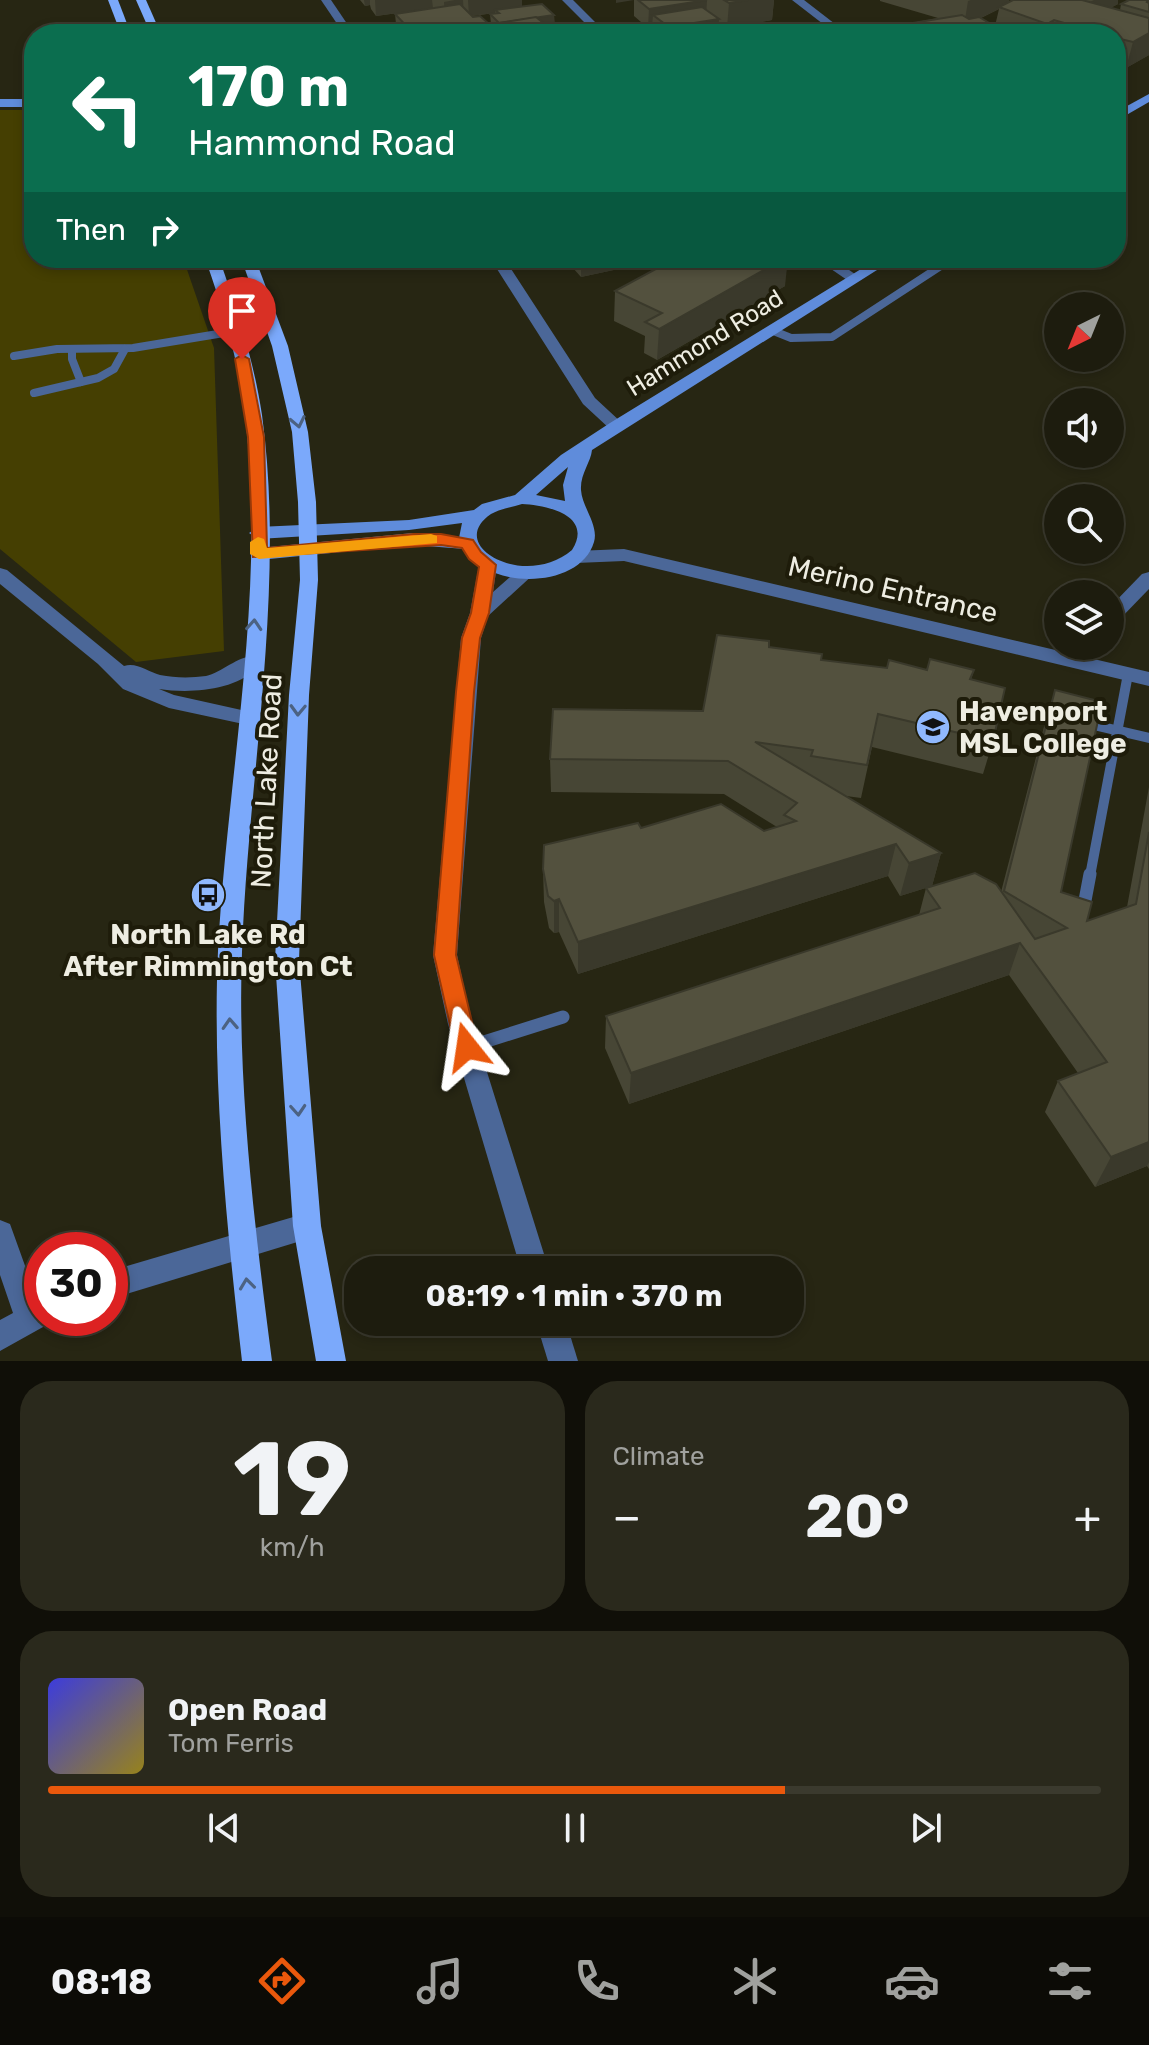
<!DOCTYPE html>
<html lang="en">
<head>
<meta charset="utf-8">
<style>
	:root { --surface:#1d1c0e; --page:#2a291c; --text:#f1f3f6; --muted:#a0a19e; --line:#3b3a2e; --accent:#ea580c }
	body { margin:0; font-family:Rubik,sans-serif; background:var(--page); color:var(--text); height:100vh; display:flex; flex-direction:column; font-size:30px; white-space:nowrap }
	* { box-sizing:border-box; margin:0 }
	p { font-size:26px; color:var(--muted) }
	.icon { flex:none; width:44px; height:44px; fill:none; stroke:currentColor; stroke-width:2; stroke-linecap:round; stroke-linejoin:round }
	.map { position:relative; height:1361px; overflow:hidden }
	.side { display:flex; flex-direction:column; gap:20px; padding:20px; background:#100f08; flex:1 }
	.side>* { flex:none }
	.hud { position:absolute; left:24px; top:24px; width:1102px; height:244px; border-radius:32px; box-shadow:0 4px 12px #0003,0 0 0 2px var(--line); background:#0b6e4f; color:#fff; overflow:hidden }
	.needle { width:52px; rotate:223deg }
	.buttons { position:absolute; left:1044px; top:292px; display:grid; gap:16px }
	.buttons a { display:grid; place-items:center; width:80px; height:80px; border-radius:50%; background:var(--surface); box-shadow:0 4px 12px #0003,0 0 0 2px var(--line); font-size:40px }
	.speed { position:absolute; left:24px; top:1232px; display:flex; gap:16px; font-size:40px; font-weight:700; text-align:center }
	.speed>* { display:grid; place-content:center; width:104px; height:104px; border-radius:50%; background:var(--surface); box-shadow:0 4px 12px #0003,0 0 0 2px var(--line); line-height:1 }
	.speed .limit { border:12px solid #d22; background:#fff; color:#111 }
	.pin { position:absolute; display:grid; place-items:center; width:68px; height:68px; color:#fff; margin:-82px -34px; border-radius:50% 50% 50% 0; rotate:-45deg; box-shadow:0 0 8px #0007 }
	.pin .icon { rotate:45deg }
	.me { position:absolute; width:88px; margin:-44px; rotate:345deg; stroke-linejoin:round; filter:drop-shadow(0 0 6px #0008) }
	.turn { display:flex; align-items:center; gap:28px; height:168px; padding:0 32px; font-size:36px }
	.turn .icon { width:104px; height:104px; stroke-width:2.5 }
	.turn b { display:block; font-size:56px; line-height:68px }
	.then { display:flex; align-items:center; height:76px; padding:0 32px; background:#0003; gap:16px; font-size:30px }
	.big { font-size:60px; font-weight:700; line-height:1.1 }
	.side .widget { flex:1; display:flex; flex-direction:column; justify-content:center; gap:12px; min-width:0; padding:0 28px; border-radius:32px; background:var(--page) }
	.side .dial { align-items:center; gap:0 }
	.dial b { font-size:104px; line-height:1 }
	.song { display:flex; align-items:center; gap:24px }
	.cover { width:96px; height:96px; border-radius:12px; background:linear-gradient(135deg,hsl(240 70% 55%),hsl(50 70% 35%)) }
	.played { height:8px; border-radius:4px; background:linear-gradient(90deg,var(--accent) 70%,var(--line) 70%) }
	.keys { display:flex; justify-content:space-around; direction:ltr }
	.heat { display:flex; justify-content:space-between; align-items:center; font-size:44px; direction:ltr }
	.side .tiles { flex:1; display:grid; gap:20px; grid-template-columns:1fr 1fr }
	.widget:last-child { grid-column:span 2 }
	.trip { position:absolute; left:344px; top:1256px; width:460px; height:80px; border-radius:32px; background:var(--surface); box-shadow:0 4px 12px #0003,0 0 0 2px var(--line); font-weight:700; line-height:80px; text-align:center }
	.dock { display:flex; height:128px; justify-content:space-around; align-items:center; background:#0c0b06; color:var(--muted) }
	.dock .icon { width:56px; height:56px }
	.dock .current { color:var(--accent) }
	.dock b { font-size:36px; color:var(--text) }
	.map>svg:first-child { display:block }
	.green { fill:#453f02 }
	.lines { fill:none; stroke-linecap:round; stroke-linejoin:round }
	.lane-far2 { stroke:#4b6798; stroke-width:8 }
	.lane-far1 { stroke:#4b6798; stroke-width:10 }
	.lane { stroke:#4b6798; stroke-width:13 }
	.street { fill:#4b6798; fill-rule:evenodd }
	.secondary { fill:#5f8cdb; fill-rule:evenodd }
	.primary { fill:#7ba9fb; fill-rule:evenodd }
	.wall { fill:#474635; fill-rule:evenodd }
	.shaded-wall { fill:#3a392b }
	.building { fill:#53513e; stroke:#3a392b; stroke-width:2 }
	.oneway { stroke:#4c6282 }
	.route { fill:#ea580c; stroke:#983908; stroke-width:2 }
	.slow { fill:#f59e0b }
	.labels { text-anchor:middle; stroke-width:8; stroke-linejoin:round; paint-order:stroke }
	.far-street-label { font-size:24px; fill:#eeede2; stroke:#1e1c0a }
	.street-label { font-size:28px; fill:#eeede2; stroke:#1e1c0a }
	.poi-label { font-size:28px; font-weight:bold; fill:#eeede2; stroke:#1e1c0a; text-anchor:start }
</style>
</head>
<body>
<div class="map">
<svg width="1149" height="1361" viewBox="0 0 1149 1361">
	<rect width="100%" height="100%" fill="#272613"/>
	<path class="green" d="M0,110H34V258H183L214,348L224,651L136,662L0,549Z"/>
	<g class="lines">
		<g class="lane-far2">
			<path d="M771,330L791,338L832,337L953,258"/>
			<path d="M72,349V359L81,382"/>
			<path d="M14,356L57,349L133,348L236,331"/>
			<path d="M34,393L98,378L114,369L125,349"/>
		</g>
		<g class="lane-far1">
			<path d="M1085,723L1149,738"/>
			<path d="M1090,876L1128,674"/>
		</g>
		<g class="lane">
			<path d="M1083,911L1090,874"/>
			<path d="M468,1047L563,1017"/>
		</g>
		<g class="street">
			<path d="M321,0H331L354,34H344Z"/>
			<path d="M562,0H573L607,34H596Z"/>
			<path d="M792,0H804L848,34H836Z"/>
			<path d="M490,258H504L595,398L622,423V429H610L583,404Z"/>
			<path d="M815,258H832L862,279L855,283L850,282Z"/>
			<path d="M624,549L1149,672V686L624,561L576,563L567,557L576,551Z"/>
			<path d="M488,559L497,565L493,592L519,569H533L535,573L488,616L481,638L457,955L472,1024L549,1270H521L448,1024L433,955L461,638L470,613L479,565Z"/>
			<path d="M0,568L7,570L124,666C137,662 148,672 160,675C175,678 191,678 206,676C223,672 242,652 259,657L262,662C242,691 190,694 159,689L174,695L255,713L258,718L255,723L248,725L169,708L123,689L98,664L0,584Z"/>
			<path d="M1149,572V589L1117,622L1110,624V607L1142,574Z"/>
			<path d="M307,1213L317,1216L321,1226L317,1236L110,1299V1271Z"/>
			<path d="M0,1220L10,1224L37,1299L42,1297V1318H54L52,1322L0,1351V1320L13,1313L0,1275Z"/>
			<path d="M536,1322H566L578,1361H548Z"/>
		</g>
		<g class="secondary">
			<path d="M1149,94V102L1116,121V112Z"/>
			<rect x="0" y="99" width="34" height="8"/>
			<path d="M879,258H896L592,450C591,462 580,474 581,490C582,507 599,525 594,542C580,590 487,590 465,549L413,545L259,560L250,554L259,548L413,533L459,538L462,523L409,530L258,539L249,533L258,527L409,520L474,510L482,504L515,495L561,455L610,423ZM568,467L563,485L565,501L536,495ZM522,504C546,505 594,515 572,550C525,590 444,546 491,514C500,509 512,507 522,504Z"/>
		</g>
		<g class="primary">
			<path d="M108,0H118L131,34H121Z"/>
			<path d="M136,0H146L161,34H151Z"/>
			<path d="M205,258H219C237,309 254,361 262,415C286,590 248,776 242,952C237,1083 255,1231 272,1361H242C227,1230 212,1082 218,951C227,776 267,591 245,416C239,362 223,309 205,258Z"/>
			<path d="M241,258H255L288,346L308,432L316,502L318,580L309,695L299,960L321,1226L346,1361H316L293,1226L275,960L289,695L300,580L298,502L292,432L272,346Z"/>
		</g>
	</g>
	<g class="wall">
		<path d="M360,0H522V6L554,15L555,32L557,34H397L395,14L434,8L376,16L371,9L370,5L365,6ZM495,13V14H490L491,24H489L472,16Z"/>
		<path d="M634,0H774L772,20L727,28L719,22L718,34H652V27L648,28L634,16Z"/>
		<path d="M880,0H1009V2L1013,0H1118V4L1110,8L1120,10L1121,4L1149,0V55L1126,68L1116,65V34H898L900,25L938,18L880,1ZM999,9L995,26L981,18Z"/>
		<path d="M564,258H651V262L581,277Z"/>
		<path d="M692,262L785,286L657,360L644,353L645,336L614,321L615,291Z"/>
		<path d="M769,647L821,660L887,668L927,670H974L971,680L993,741L983,774L872,747L861,798L846,796L941,853L932,886L900,896L888,876L578,974L559,932L554,933L549,928L544,902L543,869L641,828L764,831L777,827L724,794L551,792L550,759L703,711Z"/>
		<path d="M1055,690L1061,892L1087,921L1127,907L1149,787V1169L1147,1166L1095,1187L1045,1112L1058,1081L1078,1073L1009,975L629,1104L605,1048L606,1016L919,915L926,888L1001,892L1045,723Z"/>
	</g>
	<g class="shaded-wall">
		<path d="M364,0H370V5L365,6Z"/>
		<path d="M375,0H432L433,8L376,16Z"/>
		<path d="M455,0H463L464,18L445,21L444,2Z"/>
		<path d="M468,0H522V9L495,10V13L469,16Z"/>
		<path d="M616,0H634L616,3Z"/>
		<path d="M707,0L706,19L653,15L652,27L648,28L649,9Z"/>
		<path d="M747,0H774L772,20L727,28L729,3Z"/>
		<path d="M971,0H1009L1008,4L999,7V9L964,26L968,1Z"/>
		<path d="M1094,0H1118V4L1086,21L1090,2Z"/>
		<path d="M554,15L555,34L499,23Z"/>
		<path d="M719,19L718,34H668L669,27Z"/>
		<path d="M1054,20L1051,34H1045L1047,24Z"/>
		<path d="M1149,33V55L1126,68L1133,42Z"/>
		<path d="M581,258H651V262L581,277Z"/>
		<path d="M785,258H788L785,286L657,360L659,329Z"/>
		<path d="M896,844L888,876L578,974V942Z"/>
		<path d="M941,853L932,886L900,896L909,863Z"/>
		<path d="M559,899V932L554,933V901Z"/>
		<path d="M1020,943L1009,975L629,1104L631,1073Z"/>
		<path d="M1149,1142V1162L1147,1166L1095,1187L1111,1157Z"/>
	</g>
	<g class="building">
		<path d="M638,0H707L649,9Z"/>
		<path d="M724,0H748L729,3Z"/>
		<path d="M1013,0H1082L1149,18V33L1133,42L1116,38V34H1103L1054,20L1047,24L999,7Z"/>
		<path d="M1129,0H1149L1147,2L1149,3V12L1121,4Z"/>
		<path d="M460,4L473,17L480,16L489,24L443,32L414,34L395,14Z"/>
		<path d="M542,4L554,15L499,23L490,14L499,13L495,10Z"/>
		<path d="M702,7L719,19L669,27L653,15Z"/>
		<path d="M962,15L969,19L979,17L1008,34H914L900,25Z"/>
		<path d="M536,17L557,34H437L436,33Z"/>
		<path d="M836,26L847,34H783Z"/>
		<path d="M676,258H682L692,262L699,258H785L659,329L645,322L662,313L615,291Z"/>
		<path d="M717,635L769,641V647L822,654L821,660L887,668L889,660L927,670L930,659L974,670L970,679L1005,688L993,741L878,714L867,765L811,756L813,750L755,742L941,853L909,863L896,844L578,942L559,899L554,901L548,896L543,869L544,845L638,823L641,828L721,804L764,831L796,821L784,815L797,803L728,761L550,759L553,709L703,711Z"/>
		<path d="M1055,690L1102,702L1061,892L1092,902L1087,921L1136,904L1149,832V1142L1111,1157L1058,1081L1107,1062L1020,943L631,1073L606,1016L940,908L926,888L975,873L996,884L1035,939L1067,928L1004,891Z"/>
	</g>
	<defs><path id="oneway-chevron" d="M-2-3.5L2.5 0L-2 3.5" fill="none" stroke-width="1.6" stroke-linecap="round" stroke-linejoin="round" transform="scale(2)"/></defs>
	<g class="oneway">
		<use href="#oneway-chevron" transform="translate(298 422) rotate(78)"/>
		<use href="#oneway-chevron" transform="translate(254 625) rotate(-86)"/>
		<use href="#oneway-chevron" transform="translate(298 710) rotate(92)"/>
		<use href="#oneway-chevron" transform="translate(230 1024) rotate(-93)"/>
		<use href="#oneway-chevron" transform="translate(298 1110) rotate(86)"/>
		<use href="#oneway-chevron" transform="translate(247 1284) rotate(-97)"/>
	</g>
	<path class="route" d="M242,355L249,359L264,437L267,548L413,534H441L473,540L481,552L496,565L489,613L480,638L474,692L456,955L478,1047L475,1055L467,1058L458,1055L455,1047L434,955L456,692L462,638L471,613L479,567L469,559L462,548L441,545L253,557L248,437L235,359Z"/>
	<path class="slow" d="M431,534L437,536V543L259,559L250,554V542L258,537L264,539L267,548Z"/>
	<defs>
		<g id="school-disc" transform="scale(1.8)"><circle r="9.5" fill="#90b8fd" stroke="#1e1c0a"/><path d="M0-5L7-2L0 1L-7-2ZM-4 1L0 2.5L4 1V4Q0 6-4 4Z" fill="#111"/></g>
		<g id="bus-disc" transform="scale(1.8)"><circle r="9.5" fill="#90b8fd" stroke="#1e1c0a"/><path d="M-5-6H5V4H4V6H2V4H-2V6H-4V4H-5ZM-3.5-4V0h7V-4ZM-3.5 1.2v1.5H-2V1.2ZM2 1.2v1.5H3.5V1.2Z" fill="#111"/></g>
	</defs>
	<g fill-rule="evenodd">
		<use href="#school-disc" x="933" y="727"/>
		<use href="#bus-disc" x="208" y="895"/>
	</g>
	<g class="labels">
		<g class="far-street-label">
			<text transform="translate(705 343) rotate(-32)" y="8">Hammond Road</text>
		</g>
		<g class="street-label">
			<text transform="translate(893 589) rotate(13)" y="10">Merino Entrance</text>
			<text transform="translate(266 781) rotate(-87)" y="10">North Lake Road</text>
		</g>
		<g class="poi-label">
			<text x="959" y="721">Havenport<tspan x="959" dy="32">MSL College</tspan></text>
			<text x="208" y="944" text-anchor="middle">North Lake Rd<tspan x="208" dy="32">After Rimmington Ct</tspan></text>
		</g>
	</g>
</svg>
<div class="buttons">
<a><svg class="needle" viewBox="-14 -14 28 28"><path d="M0-13l5 13h-10z" fill="#e53935"/><path d="M0 13l5-13h-10z" fill="#a0a19e"/></svg></a>
<a><svg class="icon" aria-label="sound" viewBox="0 0 24 24"><path d="M4 9h4l5-4v14l-5-4H4zM17 9q2 3 0 6"/></svg></a>
<a><svg class="icon" aria-label="search" viewBox="0 0 24 24"><circle cx="10" cy="10" r="6"/><path d="M15 15l6 6"/></svg></a>
<a><svg class="icon" aria-label="layers" viewBox="0 0 24 24"><path d="M12 4l9 5-9 5-9-5zM3 14l9 5 9-5"/></svg></a>
</div>
<div class="speed"><div class="limit">30</div></div>
<div class="pin" style="left:242px;top:359px;background:#d93025"><svg class="icon" aria-label="arrive" viewBox="0 0 24 24"><path d="M6 21V4h12l-3 4 3 4H6"/></svg></div>
<svg class="me" style="left:467px;top:1047px" viewBox="-20 -20 40 40"><path d="M0-17L14 15 0 8-14 15z" fill="#ea580c" stroke="#fff" stroke-width="4"/></svg>
<div class="trip">08:19 · 1 min · 370 m</div>
<div class="hud">
<div class="turn"><svg class="icon" aria-label="left" viewBox="0 0 24 24"><path d="M17 20v-9H6M10 6l-5 5 5 5"/></svg><div><b>170 m</b>Hammond Road</div></div>
<div class="then">Then<svg class="icon" aria-label="right" viewBox="0 0 24 24"><path d="M7 20v-9h11M14 6l5 5-5 5"/></svg></div>
</div>
</div>
<section class="side">
<div class="tiles">
<div class="widget dial"><b>19</b><p>km/h</p></div>
<div class="widget"><p>Climate</p>
<div class="heat"><a>−</a><b class="big">20°</b><a>+</a></div>
</div>
<div class="widget">
<div class="song"><i class="cover"></i><div><b>Open Road</b><p>Tom Ferris</p></div></div>
<div class="played"></div>
<div class="keys"><svg class="icon" aria-label="previous" viewBox="0 0 24 24"><path d="M18 5L8 12l10 7zM5 5v14"/></svg><svg class="icon" aria-label="pause" viewBox="0 0 24 24"><path d="M8 5v14M16 5v14"/></svg><svg class="icon" aria-label="next" viewBox="0 0 24 24"><path d="M6 5l10 7-10 7zM19 5v14"/></svg></div>
</div>
</div>
</section>
<nav class="dock">
<b>08:18</b>
<svg class="icon current" aria-label="directions" viewBox="0 0 24 24"><path d="M12 3l9 9-9 9-9-9zM9 14v-3h6M13 9l2 2-2 2"/></svg>
<svg class="icon" aria-label="music" viewBox="0 0 24 24"><path d="M9 18V5l10-2v13"/><circle cx="6" cy="18" r="3"/><circle cx="16" cy="16" r="3"/></svg>
<svg class="icon" aria-label="phone" viewBox="0 0 24 24"><path d="M5 4h4l2 5-3 2q2 4 5 5l2-3 5 2v4C11 20 4 13 5 4z"/></svg>
<svg class="icon" aria-label="climate" viewBox="0 0 24 24"><path d="M12 3v18M4 7l16 10M4 17L20 7"/></svg>
<svg class="icon" aria-label="car" viewBox="0 0 24 24"><path d="M5 17H2v-5l4-1 3-4h7l3 4 3 1v5h-3M9 17h6M6 11h13"/><circle cx="7" cy="17" r="2"/><circle cx="17" cy="17" r="2"/></svg>
<svg class="icon" aria-label="filters" viewBox="0 0 24 24"><path d="M4 7h16M4 17h16"/><circle cx="9" cy="7" r="2"/><circle cx="15" cy="17" r="2"/></svg>
</nav>
</body>
</html>
